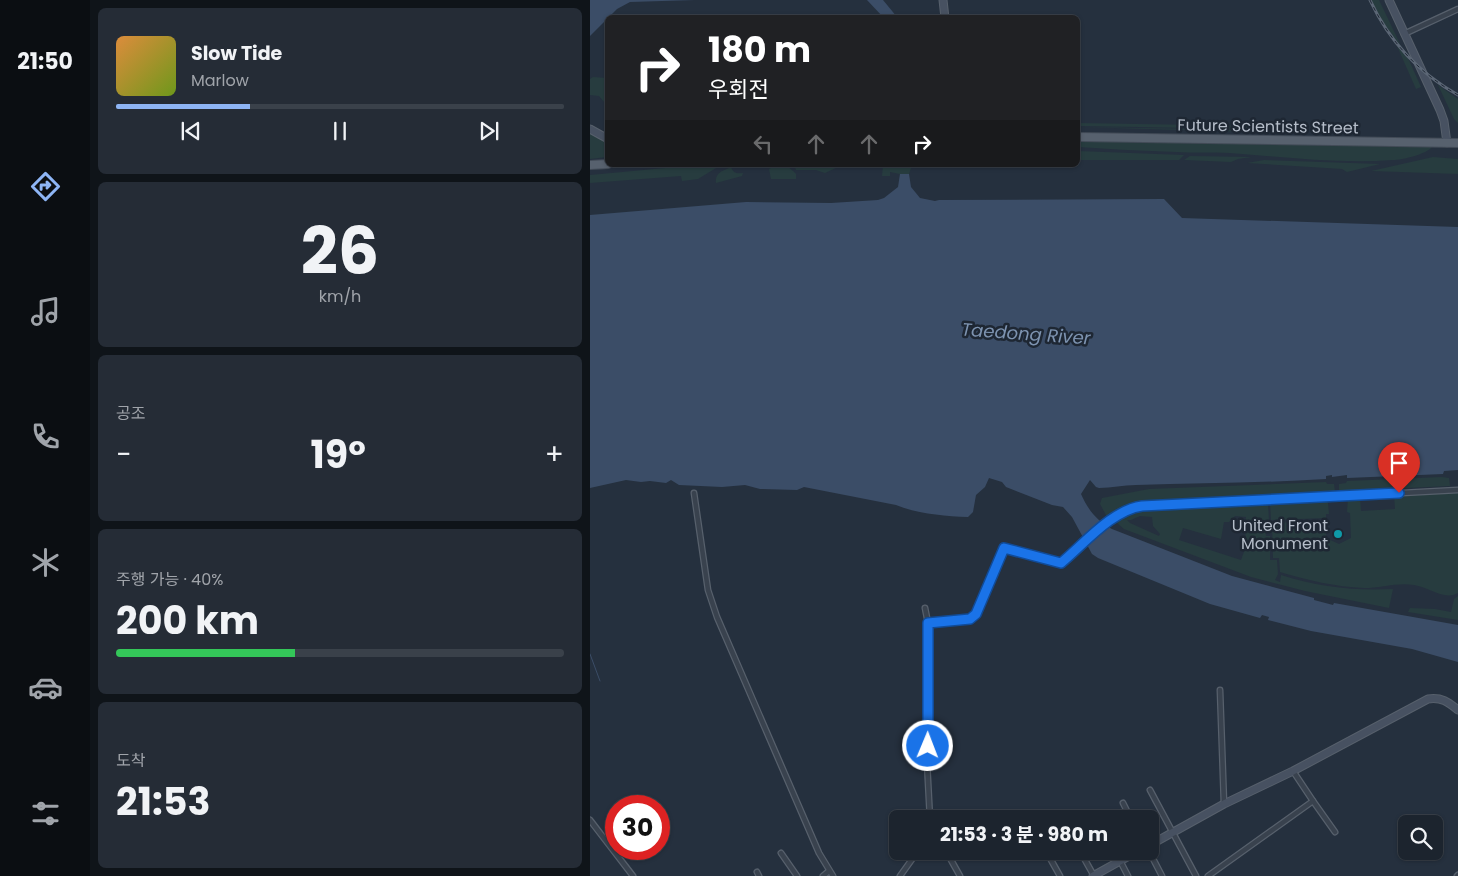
<!DOCTYPE html>
<html lang="ko">
<head>
<meta charset="utf-8">
<style>
	:root { --surface:#1c242e; --page:#252c36; --text:#f1f3f6; --muted:#a0a4aa; --line:#3a414a; --accent:#8eb5f5 }
	body { margin:0; font-family:Poppins,"Noto Sans KR",sans-serif; background:var(--page); color:var(--text); height:100vh; display:flex; flex-direction:column; font-size:19px; white-space:nowrap }
	* { box-sizing:border-box; margin:0 }
	p { font-size:16px; color:var(--muted) }
	.icon { flex:none; width:28px; height:28px; fill:none; stroke:currentColor; stroke-width:2; stroke-linecap:round; stroke-linejoin:round }
	.map { position:relative; flex:1; overflow:hidden }
	.side { display:flex; flex-direction:column; gap:8px; padding:8px; background:#0f1419; width:500px }
	.side>* { flex:none }
	.banner { position:absolute; left:15px; top:15px; width:475px; height:152px; border-radius:8px; box-shadow:0 1px 4px #0004,0 0 0 1px var(--line); background:#202124; color:#fff; overflow:hidden }
	.buttons { position:absolute; left:808px; top:815px; display:grid; gap:10px }
	.buttons a { display:grid; place-items:center; width:45px; height:45px; border-radius:8px; background:var(--surface); box-shadow:0 1px 4px #0004,0 0 0 1px var(--line); font-size:25px }
	.speed { position:absolute; left:15px; top:795px; display:flex; gap:10px; font-size:25px; font-weight:700; text-align:center }
	.speed>* { display:grid; place-content:center; width:65px; height:65px; border-radius:50%; background:var(--surface); box-shadow:0 1px 4px #0004,0 0 0 1px var(--line); line-height:1 }
	.speed .limit { border:8px solid #d22; background:#fff; color:#111 }
	.pin { position:absolute; display:grid; place-items:center; width:42px; height:42px; color:#fff; margin:-51px -21px; border-radius:50% 50% 50% 0; rotate:-45deg; box-shadow:0 0 5px #0007 }
	.pin .icon { rotate:45deg }
	.me { position:absolute; width:55px; margin:-28px; rotate:1deg; stroke-linejoin:round; filter:drop-shadow(0 0 4px #0008) }
	.turn { display:flex; align-items:center; gap:18px; height:105px; padding:0 20px; font-size:22px }
	.turn .icon { width:65px; height:65px; stroke-width:2.5 }
	.turn b { display:block; font-size:35px; line-height:42px }
	.lanes { display:flex; align-items:center; height:48px; padding:0 20px; background:#0003; justify-content:center; gap:25px; direction:ltr }
	.lanes .off { opacity:.35 }
	.big { font-size:38px; font-weight:700; line-height:1.1 }
	.side .card { flex:1; display:flex; flex-direction:column; justify-content:center; gap:8px; min-width:0; padding:0 18px; border-radius:8px; background:var(--page) }
	.side .dial { align-items:center; gap:0 }
	.dial b { font-size:65px; line-height:1 }
	.song { display:flex; align-items:center; gap:15px }
	.cover { width:60px; height:60px; border-radius:8px; background:linear-gradient(135deg,hsl(30 70% 55%),hsl(80 70% 35%)) }
	.played { height:5px; border-radius:2px; background:linear-gradient(90deg,var(--accent) 30%,var(--line) 30%) }
	.keys { display:flex; justify-content:space-around; direction:ltr }
	.heat { display:flex; justify-content:space-between; align-items:center; font-size:28px; direction:ltr }
	.charge { height:8px; border-radius:4px; background:linear-gradient(90deg,#34c759 40%,var(--line) 0) }
	.trip { position:absolute; left:299px; top:810px; width:270px; height:50px; border-radius:8px; background:var(--surface); box-shadow:0 1px 4px #0004,0 0 0 1px var(--line); font-weight:700; line-height:50px; text-align:center }
	main { display:flex; flex:1; min-height:0 }
	.tab-bar { display:flex; flex-direction:column; width:90px; justify-content:space-around; align-items:center; background:#0b0e12; color:var(--muted) }
	.tab-bar .icon { width:35px; height:35px }
	.tab-bar .active { color:var(--accent) }
	.tab-bar b { font-size:22px; color:var(--text) }
	.map>svg:first-child { display:block }
	.green { fill:#273c3f; fill-rule:evenodd }
	.water { fill:#3b4d67 }
	.lines { fill:none; stroke-linecap:round; stroke-linejoin:round }
	.stream { stroke:#3b4d67; stroke-width:1 }
	.street-casing { stroke:#57606c; stroke-width:7 }
	.secondary-casing { stroke:#57606c; stroke-width:9 }
	.primary-casing { stroke:#424b57; stroke-width:10 }
	.street { stroke:#39424e; stroke-width:4.5 }
	.secondary { stroke:#475161; stroke-width:7 }
	.primary { stroke:#57616e; stroke-width:8 }
	.rail-casing { stroke:#5b6675; stroke-width:3 }
	.rail { stroke:#1e2733; stroke-width:1; stroke-dasharray:4; stroke-linecap:butt }
	.route-casing { stroke:#114b97; stroke-width:12 }
	.route { stroke:#1a73e8; stroke-width:9 }
	.culture-dot { fill:#0f9aa8; stroke:#1e2733; stroke-width:2 }
	.labels { text-anchor:middle; stroke-width:5; stroke-linejoin:round; paint-order:stroke }
	.street-label { font-size:16px; fill:#b5bdc9; stroke:#1e2733 }
	.poi-label { font-size:16px; fill:#b5bdc9; stroke:#1e2733; text-anchor:end }
	.water-label { font-size:18px; font-style:italic; fill:#7d93b0; stroke:#1e2733 }
</style>
</head>
<body>
<main>
<nav class="tab-bar">
<b>21:50</b>
<svg class="icon active" aria-label="directions" viewBox="0 0 24 24"><path d="M12 3l9 9-9 9-9-9zM9 14v-3h6M13 9l2 2-2 2"/></svg>
<svg class="icon" aria-label="music" viewBox="0 0 24 24"><path d="M9 18V5l10-2v13"/><circle cx="6" cy="18" r="3"/><circle cx="16" cy="16" r="3"/></svg>
<svg class="icon" aria-label="phone" viewBox="0 0 24 24"><path d="M5 4h4l2 5-3 2q2 4 5 5l2-3 5 2v4C11 20 4 13 5 4z"/></svg>
<svg class="icon" aria-label="climate" viewBox="0 0 24 24"><path d="M12 3v18M4 7l16 10M4 17L20 7"/></svg>
<svg class="icon" aria-label="car" viewBox="0 0 24 24"><path d="M5 17H2v-5l4-1 3-4h7l3 4 3 1v5h-3M9 17h6M6 11h13"/><circle cx="7" cy="17" r="2"/><circle cx="17" cy="17" r="2"/></svg>
<svg class="icon" aria-label="filters" viewBox="0 0 24 24"><path d="M4 7h16M4 17h16"/><circle cx="9" cy="7" r="2"/><circle cx="15" cy="17" r="2"/></svg>
</nav>
<section class="side">
<div class="card">
<div class="song"><i class="cover"></i><div><b>Slow Tide</b><p>Marlow</p></div></div>
<div class="played"></div>
<div class="keys"><svg class="icon" aria-label="previous" viewBox="0 0 24 24"><path d="M18 5L8 12l10 7zM5 5v14"/></svg><svg class="icon" aria-label="pause" viewBox="0 0 24 24"><path d="M8 5v14M16 5v14"/></svg><svg class="icon" aria-label="next" viewBox="0 0 24 24"><path d="M6 5l10 7-10 7zM19 5v14"/></svg></div>
</div>
<div class="card dial"><b>26</b><p>km/h</p></div>
<div class="card"><p>공조</p>
<div class="heat"><a>−</a><b class="big">19°</b><a>+</a></div>
</div>
<div class="card"><p>주행 가능 · 40%</p><b class="big">200 km</b><div class="charge"></div></div>
<div class="card"><p>도착</p><b class="big">21:53</b></div>
</section>
<div class="map">
<svg width="868" height="876" viewBox="0 0 868 876">
	<rect width="100%" height="100%" fill="#25303e"/>
	<g class="green">
		<path d="M781,0H789L811,46L794,24Z"/>
		<path d="M807,46L818,58L831,87L826,89Z"/>
		<path d="M3,77L17,78V103H15L9,96L0,95V79Z"/>
		<path d="M848,85L868,99V123L864,119Z"/>
		<path d="M488,123L667,126V129L488,126Z"/>
		<path d="M488,127L666,130L665,132Z"/>
		<path d="M0,133L17,142V157L0,159Z"/>
		<path d="M488,142H523L842,147C837,154 812,160 803,160C749,164 694,157 640,153C622,152 604,153 586,152C553,151 520,149 488,147Z"/>
		<path d="M488,151L594,155L589,160H488Z"/>
		<path d="M600,156L662,157L648,159L641,162L594,160Z"/>
		<path d="M843,157L868,159V174L781,171Z"/>
		<path d="M674,160L790,164L757,172L752,169L657,163Z"/>
		<path d="M107,165H131L108,179L92,181L91,176L0,183V175Z"/>
		<path d="M187,165C197,165 199,167 206,174V179H181L179,169Z"/>
		<path d="M204,165H267L248,167L235,173L226,170H206Z"/>
		<path d="M293,165H322L319,174H310L300,172V176H292Z"/>
		<path d="M141,167C143,173 147,174 153,173L152,176L126,183C125,172 133,171 141,167Z"/>
		<path d="M852,477L859,478L860,486L749,491V484L756,483L757,481Z"/>
		<path d="M736,482L737,484H744L745,492L550,502L539,504L523,514L522,512L517,517L510,504L512,498L559,489Z"/>
		<path d="M868,493V593C854,601 839,587 824,585C808,582 790,588 774,588C746,587 717,580 690,572L689,558H683L682,523L736,521V538L749,544L761,538L760,513L757,512L758,498L770,497L771,511L805,509L804,495Z"/>
		<path d="M734,499L738,503L739,514H736V518L681,520L680,502Z"/>
		<path d="M678,502L679,521H674L676,536H680V560H687L688,574L685,580L690,582L691,575C728,587 765,591 803,589L799,608L715,591L661,577L534,529L527,523L529,520L528,518L541,512L555,509ZM550,516L562,517L563,526L570,534L569,536L540,523L537,520H541ZM645,516L656,517L655,525L656,546L651,560L589,540L593,528L631,539L634,522H639Z"/>
		<path d="M868,596V620L818,612L820,608L845,609L861,612L864,599Z"/>
	</g>
	<g class="water">
		<path d="M0,0H105L40,2L27,9L0,36Z"/>
		<path d="M277,0H293L307,17H293Z"/>
		<path d="M310,174H319L321,187L330,198L345,201L349,200L574,199L592,218L868,227V470L854,471L853,474L757,478V475L742,477V475L736,476V479C673,483 609,483 546,485C533,485 522,488 509,488L506,487L500,480L491,494C498,510 507,521 522,529L642,576L724,598V600L743,605L744,603L868,625V662L822,649L721,631L678,620L679,617L672,615L670,618L620,604L508,558L502,554L482,517L473,507L462,505L416,487L412,482L399,478L395,487L386,495L383,512L378,517C354,516 328,514 306,505L214,487L207,490L170,489L155,485L132,487L89,485L81,480L76,483L60,481L51,482L36,480L0,488V215L156,202L241,203L288,200L294,198L308,187Z"/>
	</g>
	<g class="lines">
		<path class="stream" d="M0,654L10,681"/>
		<g class="street-casing">
			<g id="street">
				<path d="M814,34L868,9"/>
				<path d="M104,493L118,590L127,617L229,853L243,876"/>
				<path d="M335,608L338,623L337,762L340,819"/>
				<path d="M338,623L380,619L385,614L415,548L471,563C494,544 516,518 545,507L868,490"/>
				<path d="M630,690L634,804"/>
				<path d="M703,771L723,801"/>
				<path d="M560,790L606,876"/>
				<path d="M533,803L541,819"/>
				<path d="M506,817L507,819"/>
				<path d="M0,820L43,876"/>
				<path d="M356,851L370,876"/>
				<path d="M456,851L470,876"/>
				<path d="M490,851L504,876"/>
				<path d="M525,851L538,876"/>
				<path d="M559,851L572,876"/>
				<path d="M191,853L207,876"/>
				<path d="M167,872L169,876"/>
				<path d="M233,876L239,871"/>
				<path d="M310,876L328,851"/>
				<path d="M618,876L723,801L745,832"/>
				<path d="M867,876L868,875"/>
			</g>
		</g>
		<g class="secondary-casing">
			<g id="secondary">
				<path d="M353,0L355,18"/>
				<path d="M799,0L850,110L854,121L857,143"/>
				<path d="M0,129L18,139"/>
				<path d="M560,845L634,804L703,771L838,699C852,697 858,702 868,710"/>
				<path d="M503,876L548,851"/>
			</g>
		</g>
		<g class="primary-casing">
			<g id="primary">
				<path d="M488,137L868,143"/>
				<path d="M0,165L18,164"/>
			</g>
		</g>
		<use href="#street" class="street"/>
		<use href="#secondary" class="secondary"/>
		<use href="#primary" class="primary"/>
		<g class="rail-casing">
			<path id="rail" d="M780,0C799,41 829,73 868,95"/>
		</g>
		<use href="#rail" class="rail"/>
	</g>
	<g class="lines">
		<g class="route-casing">
			<path id="route" d="M338,746V623L380,619L386,614L414,548L471,563C494,544 522,510 552,506L809,493"/>
		</g>
		<use href="#route" class="route"/>
	</g>
	<circle class="culture-dot" cx="748" cy="534" r="5"/>
	<g class="labels">
		<g class="street-label">
			<text transform="translate(678 126) rotate(1)" y="6">Future Scientists Street</text>
		</g>
		<g class="poi-label">
			<text x="738" y="531">United Front<tspan x="738" dy="18">Monument</tspan></text>
		</g>
		<g class="water-label">
			<text transform="translate(436 334) rotate(4)" y="6">Taedong River</text>
		</g>
	</g>
</svg>
<div class="buttons">
<a><svg class="icon" aria-label="search" viewBox="0 0 24 24"><circle cx="10" cy="10" r="6"/><path d="M15 15l6 6"/></svg></a>
</div>
<div class="speed"><div class="limit">30</div></div>
<div class="pin" style="left:809px;top:493px;background:#d93025"><svg class="icon" aria-label="arrive" viewBox="0 0 24 24"><path d="M6 21V4h12l-3 4 3 4H6"/></svg></div>
<svg class="me" style="left:338px;top:746px" viewBox="-20 -20 40 40"><circle r="17" fill="#1a73e8" stroke="#fff" stroke-width="3"/><path d="M0-11L8 9 0 5-8 9z" fill="#fff"/></svg>
<div class="trip">21:53 · 3 분 · 980 m</div>
<div class="banner">
<div class="turn"><svg class="icon" aria-label="right" viewBox="0 0 24 24"><path d="M7 20v-9h11M14 6l5 5-5 5"/></svg><div><b>180 m</b>우회전</div></div>
<div class="lanes"><svg class="icon off" aria-label="left" viewBox="0 0 24 24"><path d="M17 20v-9H6M10 6l-5 5 5 5"/></svg><svg class="icon off" aria-label="ahead" viewBox="0 0 24 24"><path d="M12 20V5M6 11l6-6 6 6"/></svg><svg class="icon off" aria-label="ahead" viewBox="0 0 24 24"><path d="M12 20V5M6 11l6-6 6 6"/></svg><svg class="icon" aria-label="right" viewBox="0 0 24 24"><path d="M7 20v-9h11M14 6l5 5-5 5"/></svg></div>
</div>
</div>
</main>
</body>
</html>
